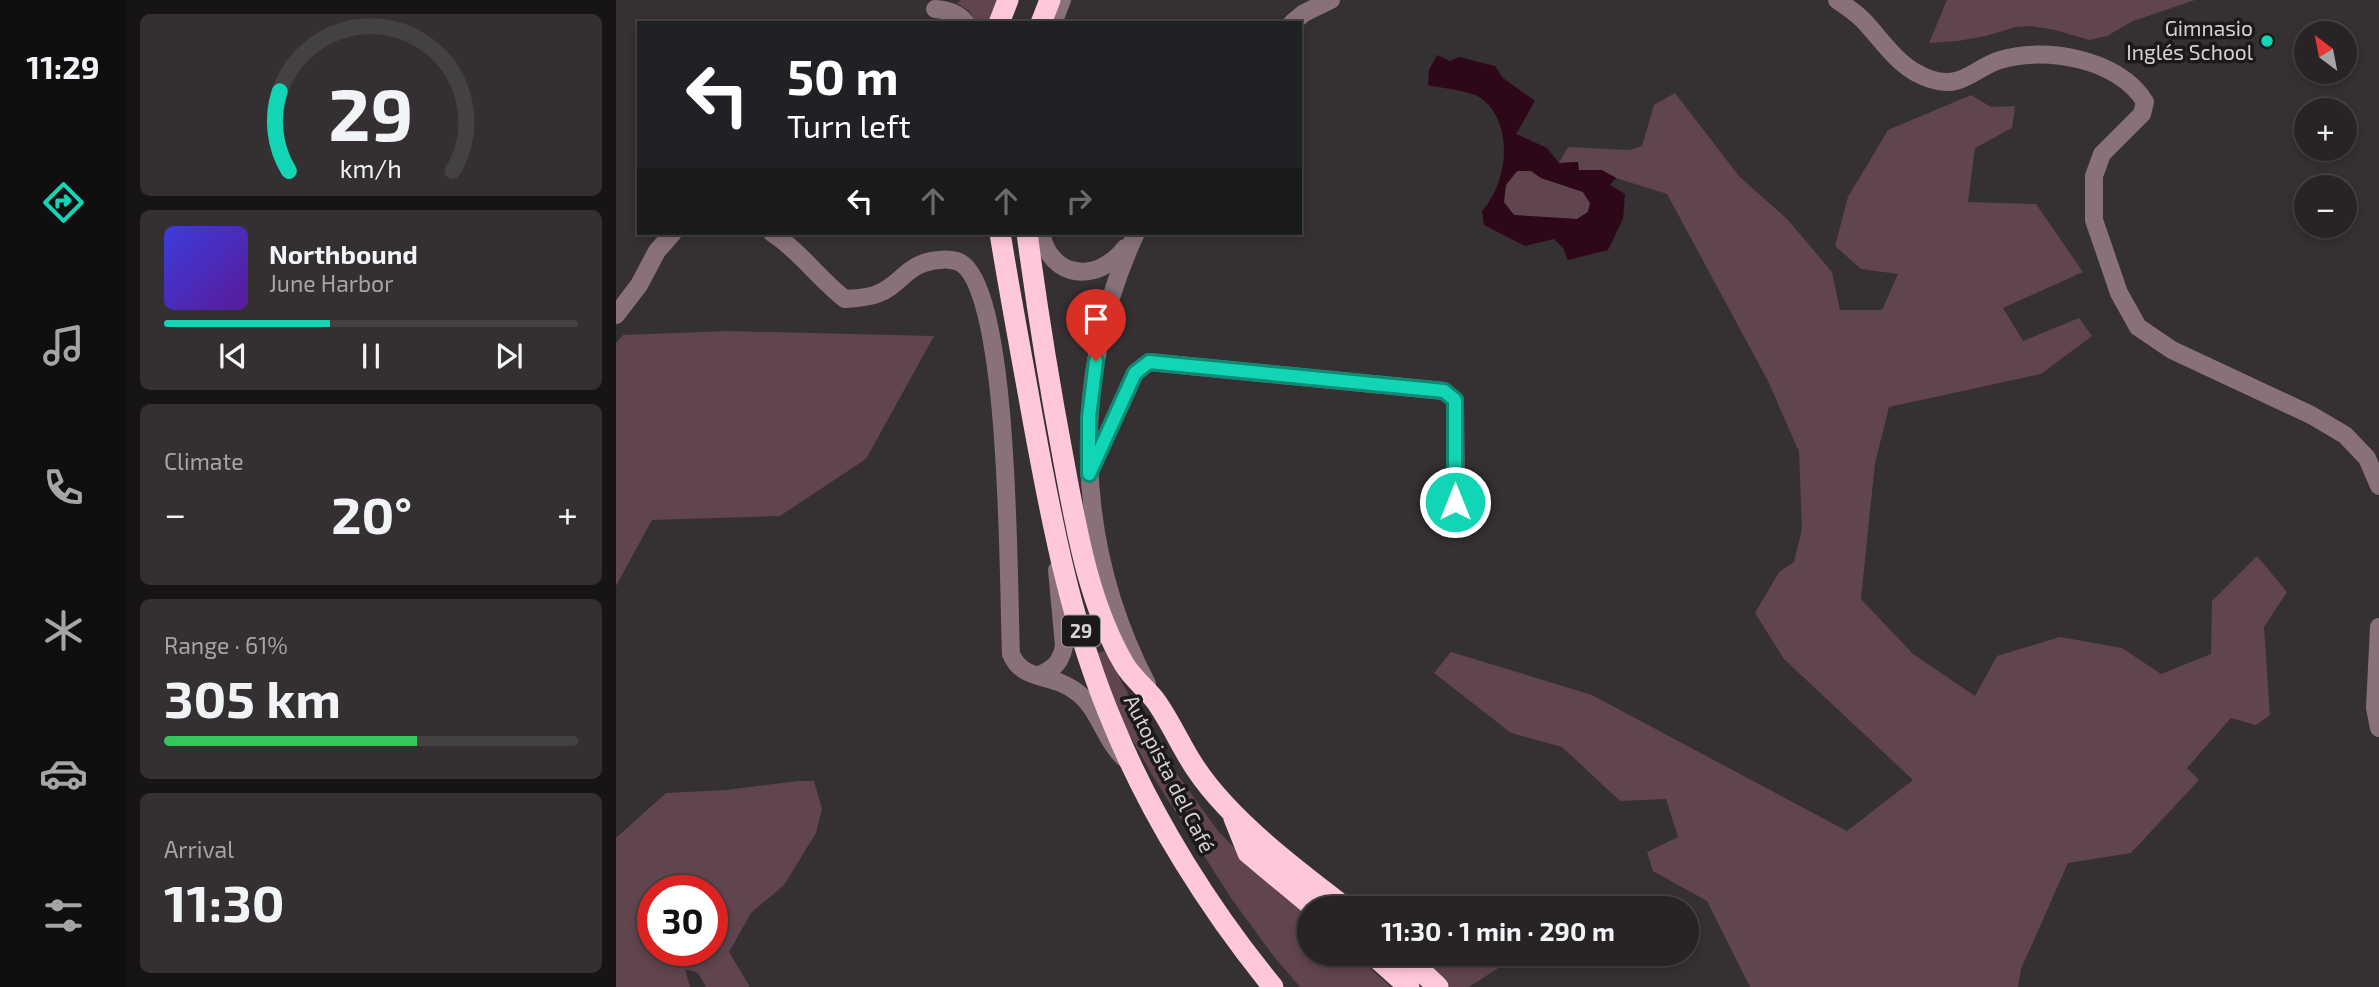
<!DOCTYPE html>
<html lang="en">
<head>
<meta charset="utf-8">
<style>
	:root { --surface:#282426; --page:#343032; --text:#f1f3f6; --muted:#a5a4a7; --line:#444143; --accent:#11d5b4 }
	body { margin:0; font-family:"Exo 2",sans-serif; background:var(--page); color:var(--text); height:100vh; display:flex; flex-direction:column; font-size:26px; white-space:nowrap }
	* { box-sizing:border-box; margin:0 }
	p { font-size:23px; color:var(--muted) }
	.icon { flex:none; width:38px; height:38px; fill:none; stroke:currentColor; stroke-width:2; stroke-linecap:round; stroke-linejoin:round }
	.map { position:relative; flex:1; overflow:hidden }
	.sheet { display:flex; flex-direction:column; gap:14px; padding:14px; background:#161415; width:490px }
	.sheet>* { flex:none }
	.top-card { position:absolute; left:21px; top:21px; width:665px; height:214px; border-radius:0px; box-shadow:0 4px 10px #0003,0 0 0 2px var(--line); background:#202124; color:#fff; overflow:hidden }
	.needle { width:46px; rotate:328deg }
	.tools { position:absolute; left:1678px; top:21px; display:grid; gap:14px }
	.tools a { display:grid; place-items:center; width:63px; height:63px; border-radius:50%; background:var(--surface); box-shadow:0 4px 10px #0003,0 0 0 2px var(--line); font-size:35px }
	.speed { position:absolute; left:21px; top:875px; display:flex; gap:14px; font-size:35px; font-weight:700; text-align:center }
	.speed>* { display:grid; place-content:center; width:91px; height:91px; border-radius:50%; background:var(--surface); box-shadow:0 4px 10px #0003,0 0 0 2px var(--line); line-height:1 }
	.speed .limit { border:10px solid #d22; background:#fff; color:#111 }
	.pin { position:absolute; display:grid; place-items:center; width:60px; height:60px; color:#fff; margin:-72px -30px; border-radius:50% 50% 50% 0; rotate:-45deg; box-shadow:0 0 7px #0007 }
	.pin .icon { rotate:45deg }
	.me { position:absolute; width:77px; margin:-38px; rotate:0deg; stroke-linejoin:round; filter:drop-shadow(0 0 5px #0008) }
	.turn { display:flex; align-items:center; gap:24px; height:147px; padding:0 35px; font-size:32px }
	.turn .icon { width:91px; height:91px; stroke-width:2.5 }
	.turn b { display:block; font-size:49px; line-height:60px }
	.lanes { display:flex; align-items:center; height:66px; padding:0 35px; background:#0003; justify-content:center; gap:35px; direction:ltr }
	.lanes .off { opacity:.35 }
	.big { font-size:52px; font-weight:700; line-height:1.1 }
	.sheet .widget { flex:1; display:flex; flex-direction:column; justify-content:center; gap:10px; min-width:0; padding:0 24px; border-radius:10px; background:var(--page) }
	.sheet .dial { align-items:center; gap:0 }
	.dial svg { height:182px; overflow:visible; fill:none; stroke:var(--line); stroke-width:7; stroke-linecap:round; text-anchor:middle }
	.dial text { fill:var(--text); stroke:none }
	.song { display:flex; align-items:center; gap:21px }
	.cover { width:84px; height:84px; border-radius:10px; background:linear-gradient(135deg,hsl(240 70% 55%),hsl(270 70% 35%)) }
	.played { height:7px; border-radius:4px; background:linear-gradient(90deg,var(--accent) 40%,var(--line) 40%) }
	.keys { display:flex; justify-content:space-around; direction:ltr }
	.heat { display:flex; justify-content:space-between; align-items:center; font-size:38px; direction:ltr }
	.charge { height:10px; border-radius:5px; background:linear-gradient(90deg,#34c759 61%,var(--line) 0) }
	.trip { position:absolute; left:681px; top:896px; width:402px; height:70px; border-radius:35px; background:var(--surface); box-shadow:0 4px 10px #0003,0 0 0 2px var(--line); font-weight:700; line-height:70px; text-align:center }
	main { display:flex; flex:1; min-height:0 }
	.tabs { display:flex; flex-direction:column; width:126px; justify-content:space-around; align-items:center; background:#100e0f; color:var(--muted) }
	.tabs .icon { width:49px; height:49px }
	.tabs .current { color:var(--accent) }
	.tabs b { font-size:32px; color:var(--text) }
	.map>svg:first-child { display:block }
	.green { fill:#60444e; fill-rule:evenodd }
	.water { fill:#2e0719; fill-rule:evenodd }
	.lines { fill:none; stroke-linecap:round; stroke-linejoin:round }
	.minor { stroke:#887179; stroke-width:18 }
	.highway { stroke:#ffc7db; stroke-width:21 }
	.route-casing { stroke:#0b8a75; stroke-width:18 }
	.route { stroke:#11d5b4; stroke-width:12 }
	.poi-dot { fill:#11d5b4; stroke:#1b191a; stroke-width:2.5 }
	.labels { text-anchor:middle; stroke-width:7; stroke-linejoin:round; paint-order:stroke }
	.shield { fill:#1b191a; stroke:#9e9a9c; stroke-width:2 }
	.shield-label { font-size:19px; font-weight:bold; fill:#d6d2d3 }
	.poi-label { font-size:21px; fill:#d6d2d3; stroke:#1b191a; text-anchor:end }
	.street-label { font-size:21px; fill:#d6d2d3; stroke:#1b191a }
</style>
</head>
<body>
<main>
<nav class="tabs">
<b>11:29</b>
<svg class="icon current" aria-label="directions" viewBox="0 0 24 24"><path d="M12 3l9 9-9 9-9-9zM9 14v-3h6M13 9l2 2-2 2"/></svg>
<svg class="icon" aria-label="music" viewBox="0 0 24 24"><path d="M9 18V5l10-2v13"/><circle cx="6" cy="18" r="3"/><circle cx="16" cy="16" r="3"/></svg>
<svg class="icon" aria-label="phone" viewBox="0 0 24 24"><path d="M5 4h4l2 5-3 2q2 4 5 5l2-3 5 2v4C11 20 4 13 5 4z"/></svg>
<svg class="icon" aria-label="climate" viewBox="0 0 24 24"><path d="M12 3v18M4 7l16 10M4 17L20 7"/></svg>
<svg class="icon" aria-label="car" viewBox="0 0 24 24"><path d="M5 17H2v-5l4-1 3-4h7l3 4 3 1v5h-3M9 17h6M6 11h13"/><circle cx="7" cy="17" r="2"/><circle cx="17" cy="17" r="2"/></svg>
<svg class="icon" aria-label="filters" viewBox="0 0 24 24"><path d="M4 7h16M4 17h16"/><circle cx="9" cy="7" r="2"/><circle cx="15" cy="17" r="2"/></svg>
</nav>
<section class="sheet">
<div class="widget dial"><svg viewBox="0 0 100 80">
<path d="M14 69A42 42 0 1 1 86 69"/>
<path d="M14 69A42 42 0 0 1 10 34" stroke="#11d5b4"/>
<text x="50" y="56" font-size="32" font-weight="700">29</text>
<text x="50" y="72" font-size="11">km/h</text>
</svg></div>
<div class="widget">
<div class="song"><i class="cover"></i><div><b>Northbound</b><p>June Harbor</p></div></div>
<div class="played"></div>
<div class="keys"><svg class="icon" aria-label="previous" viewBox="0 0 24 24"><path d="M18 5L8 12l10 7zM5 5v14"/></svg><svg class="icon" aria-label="pause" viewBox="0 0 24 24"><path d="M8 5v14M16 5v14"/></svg><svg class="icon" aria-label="next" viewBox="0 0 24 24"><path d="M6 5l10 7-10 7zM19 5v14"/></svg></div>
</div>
<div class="widget"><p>Climate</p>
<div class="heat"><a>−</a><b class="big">20°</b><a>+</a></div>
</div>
<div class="widget"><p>Range · 61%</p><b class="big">305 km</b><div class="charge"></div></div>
<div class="widget"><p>Arrival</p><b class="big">11:30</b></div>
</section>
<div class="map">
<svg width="1763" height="987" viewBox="0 0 1763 987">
	<rect width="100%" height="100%" fill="#353032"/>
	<g class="green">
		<path d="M345,0H386L377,23H361L353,11L341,3Z"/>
		<path d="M1331,0H1579L1517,21L1491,36L1473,40L1439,30L1414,26L1400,27L1370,36L1342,41L1313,43Z"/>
		<path d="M1059,93L1123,176L1172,220L1216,272L1224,310H1266L1282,274L1245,269L1219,246L1232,197L1272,130L1355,95L1375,107L1399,106L1396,128L1359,148L1352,202L1420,204L1467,272L1387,308L1407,341L1463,318L1476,336L1425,374L1273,407L1259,463L1245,599L1297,654L1359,696L1381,656L1444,637L1506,648L1545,674L1595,654L1596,601L1641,556L1671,592L1648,627L1654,715L1640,725L1615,718L1571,768L1583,780L1515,853L1452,863L1405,969L1402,987H1134L1091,901L1037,871L1031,852L1062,837L1050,799L1004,801L946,747L895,733L818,673L835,652L976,695L1231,831L1297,780L1168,659L1139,613L1163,572L1178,562L1186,529L1183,452L1152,381L1051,194L1000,178L986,170H963L962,162L943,163L952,147L1013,150L1026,146L1038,105Z"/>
		<path d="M901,171H915L925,178L967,192L974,203L972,212L961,219L898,215L887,202L890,185Z"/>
		<path d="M110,331L318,336L250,459L164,516L36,520L0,586V343L7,335Z"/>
		<path d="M489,651L517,703L551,760L602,831L663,893L693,917V954H738L775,987H684L659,958L615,898L538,778L505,720L477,654Z"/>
		<path d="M182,781H198L206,809L200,833L168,885L135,913L113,952L134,987H90L82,973L69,969L74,987H0V838L50,793L110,790ZM37,891H96V950H37Z"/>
		<path d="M794,954H866L876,960H895L853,987H827Z"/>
	</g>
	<path class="water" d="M821,55L834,61L843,57L879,66L887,78L919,101L900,134L931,148L943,163L962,162L963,170H986L1000,178L994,185L1009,194L1007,219L992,250L952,260L947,248L938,239L909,246L868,225L866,211C892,182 899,124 865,98C856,91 824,88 812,85L813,70ZM901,171H915L925,178L967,192L974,203L972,212L961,219L898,215L888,202L890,185Z"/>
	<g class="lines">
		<g class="minor">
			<path d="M1221,0C1230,6 1239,12 1247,20C1268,42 1283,69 1314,79C1346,90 1358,68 1384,60C1429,46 1504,59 1529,102L1526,114L1486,154L1478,176V220L1503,293L1522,327L1556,350L1695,415L1729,435L1751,458L1763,486"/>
			<path d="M319,9C332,10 342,13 350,23"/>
			<path d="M437,23L446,0"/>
			<path d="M676,23L688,13L715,0"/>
			<path d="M156,233C184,251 203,279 229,299C239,298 251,298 261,294C286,285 290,262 324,260C330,259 340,260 345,263C395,294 392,590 395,654C407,683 437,672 462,693C483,709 488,739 508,758"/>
			<path d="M425,233C435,280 482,283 509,248"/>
			<path d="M520,233C453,377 458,543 531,684"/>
			<path d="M0,315L23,285L41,251L57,233"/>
			<path d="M473,474L519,373L533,362L828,391L839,400L840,502"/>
			<path d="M1763,627L1759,708L1763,728"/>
			<path d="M423,675C438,669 445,662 448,646L441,570"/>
		</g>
		<g class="highway">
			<path d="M383,23L392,0"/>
			<path d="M425,23L434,0"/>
			<path d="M384,233C394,295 406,358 417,420C436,524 456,628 498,726C536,818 594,910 657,987"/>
			<path d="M411,233C421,308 433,383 447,457C460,527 472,602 508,664C516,678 530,688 539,700C555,722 565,747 580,769C615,821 680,870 730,908"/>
			<path d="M618,818L632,853L698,908"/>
			<path d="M756,954L793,987"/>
			<path d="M787,954L822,987"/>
		</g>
	</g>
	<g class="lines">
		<g class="route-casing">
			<path id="route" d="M480,361L473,417V474L519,373L533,362L828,391L839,400V502"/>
		</g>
		<use href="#route" class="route"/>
	</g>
	<circle class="poi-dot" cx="1651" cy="41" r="7"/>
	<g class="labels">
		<rect class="shield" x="446" y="615.5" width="38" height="31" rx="5"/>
		<g class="shield-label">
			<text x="465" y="638">29</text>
		</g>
		<g class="poi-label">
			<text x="1637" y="36">Gimnasio<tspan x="1637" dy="24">Inglés School</tspan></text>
		</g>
		<g class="street-label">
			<text transform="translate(553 774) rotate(63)" y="7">Autopista del Café</text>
		</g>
	</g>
</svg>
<div class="tools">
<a><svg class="needle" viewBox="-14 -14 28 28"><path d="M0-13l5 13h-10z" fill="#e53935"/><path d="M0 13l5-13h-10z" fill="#a5a4a7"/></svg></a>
<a>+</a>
<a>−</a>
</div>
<div class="speed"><div class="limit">30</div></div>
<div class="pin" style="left:480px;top:361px;background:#d93025"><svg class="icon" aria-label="arrive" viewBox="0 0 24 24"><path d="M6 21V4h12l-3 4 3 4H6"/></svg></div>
<svg class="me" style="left:839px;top:502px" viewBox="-20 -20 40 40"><circle r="17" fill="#11d5b4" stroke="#fff" stroke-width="3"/><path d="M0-11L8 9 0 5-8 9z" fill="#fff"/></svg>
<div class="trip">11:30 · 1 min · 290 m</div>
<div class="top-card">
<div class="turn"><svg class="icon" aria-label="left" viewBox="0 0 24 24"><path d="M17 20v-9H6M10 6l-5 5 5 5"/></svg><div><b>50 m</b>Turn left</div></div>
<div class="lanes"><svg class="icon" aria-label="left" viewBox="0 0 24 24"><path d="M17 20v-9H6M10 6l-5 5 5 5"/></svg><svg class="icon off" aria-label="ahead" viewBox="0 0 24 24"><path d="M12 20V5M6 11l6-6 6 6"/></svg><svg class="icon off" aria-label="ahead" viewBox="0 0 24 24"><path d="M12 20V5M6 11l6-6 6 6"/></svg><svg class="icon off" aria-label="right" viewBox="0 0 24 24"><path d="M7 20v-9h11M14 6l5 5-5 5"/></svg></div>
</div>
</div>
</main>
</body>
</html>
